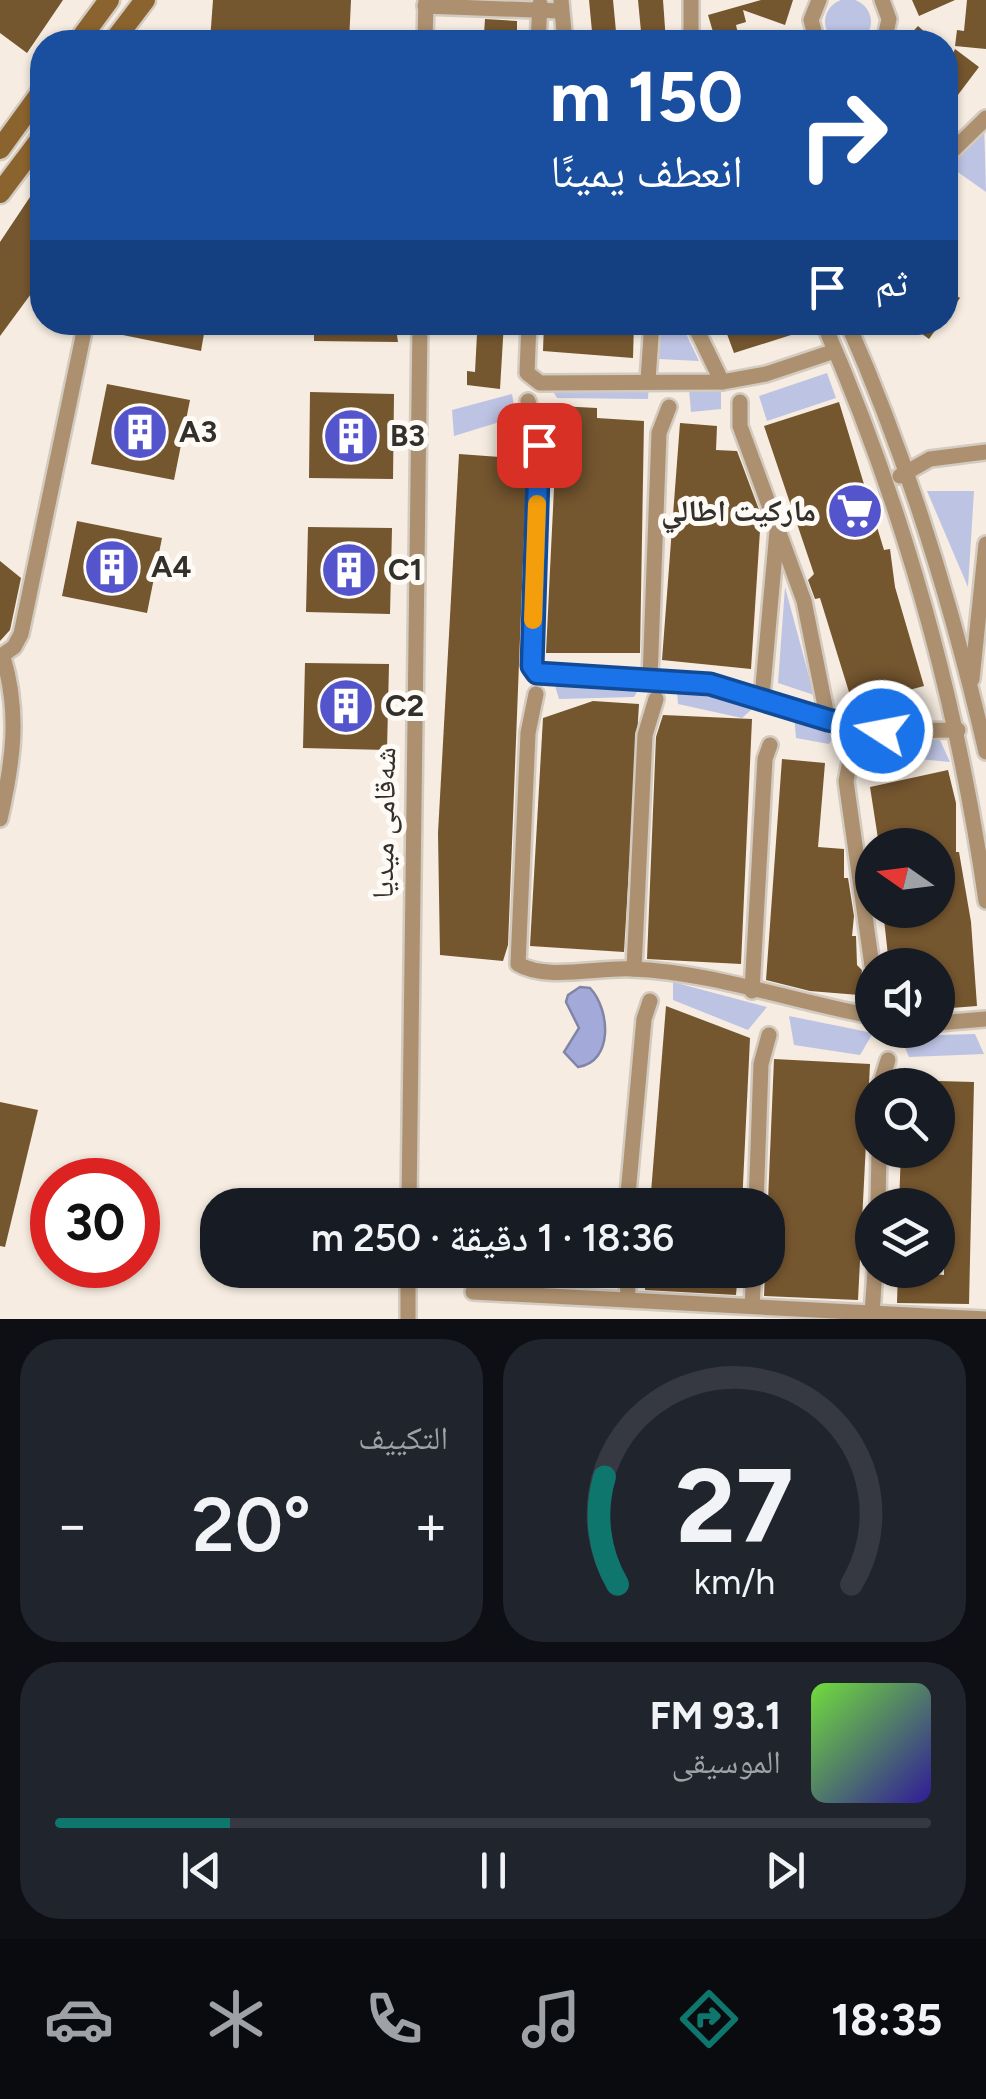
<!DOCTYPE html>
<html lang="ar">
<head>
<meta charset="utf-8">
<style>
	:root { --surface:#171b24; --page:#20242c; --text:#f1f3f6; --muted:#9ea1a6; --line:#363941; --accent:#0f766e }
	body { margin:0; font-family:Figtree,"Noto Naskh Arabic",sans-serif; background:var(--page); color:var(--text); direction:rtl; height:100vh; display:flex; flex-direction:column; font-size:38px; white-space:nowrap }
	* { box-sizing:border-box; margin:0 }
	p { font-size:32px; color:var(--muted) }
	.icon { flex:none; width:55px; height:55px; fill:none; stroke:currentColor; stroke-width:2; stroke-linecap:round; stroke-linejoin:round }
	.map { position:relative; height:1319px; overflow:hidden; direction:ltr }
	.drawer { display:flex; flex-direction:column; gap:20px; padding:20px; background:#0d0f14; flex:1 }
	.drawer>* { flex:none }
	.top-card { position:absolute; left:30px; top:30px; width:928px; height:305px; border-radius:40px; box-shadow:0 2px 8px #0004; direction:rtl; background:#1a4fa0; color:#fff; overflow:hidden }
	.needle { width:65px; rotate:284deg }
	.tools { position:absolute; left:855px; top:828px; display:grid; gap:20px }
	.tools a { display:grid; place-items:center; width:100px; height:100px; border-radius:50%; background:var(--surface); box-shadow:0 2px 8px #0004; font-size:50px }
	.speed { position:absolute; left:30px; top:1158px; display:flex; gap:20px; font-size:50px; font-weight:700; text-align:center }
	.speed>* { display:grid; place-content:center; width:130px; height:130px; border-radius:50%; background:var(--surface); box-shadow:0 2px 8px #0004; line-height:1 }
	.speed .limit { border:15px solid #d22; background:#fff; color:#111 }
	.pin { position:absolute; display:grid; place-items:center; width:85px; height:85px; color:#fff; margin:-42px; border-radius:20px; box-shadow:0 5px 15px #0006 }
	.me { position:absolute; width:110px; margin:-55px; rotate:281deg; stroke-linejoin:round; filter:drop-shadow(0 0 8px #0008) }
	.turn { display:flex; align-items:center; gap:35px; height:210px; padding:0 50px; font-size:45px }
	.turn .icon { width:130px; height:130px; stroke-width:2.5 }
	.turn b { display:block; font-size:70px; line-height:85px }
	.then { display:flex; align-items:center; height:95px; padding:0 50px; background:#0003; gap:20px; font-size:38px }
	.big { font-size:75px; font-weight:600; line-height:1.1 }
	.drawer .widget { flex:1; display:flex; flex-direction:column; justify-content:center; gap:15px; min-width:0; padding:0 35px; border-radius:40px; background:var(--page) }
	.drawer .dial { align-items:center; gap:0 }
	.dial svg { height:260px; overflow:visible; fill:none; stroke:var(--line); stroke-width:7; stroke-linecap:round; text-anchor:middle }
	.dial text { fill:var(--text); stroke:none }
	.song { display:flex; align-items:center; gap:30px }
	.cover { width:120px; height:120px; border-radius:15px; background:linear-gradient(135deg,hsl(100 70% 55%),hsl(250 70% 35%)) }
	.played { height:10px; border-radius:5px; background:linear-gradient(90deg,var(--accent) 20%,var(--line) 20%) }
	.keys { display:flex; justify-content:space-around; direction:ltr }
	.heat { display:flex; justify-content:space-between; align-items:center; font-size:55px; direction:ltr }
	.drawer .tiles { flex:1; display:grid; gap:20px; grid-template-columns:1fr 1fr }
	.widget:last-child { grid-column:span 2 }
	.trip { position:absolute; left:200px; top:1188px; width:585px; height:100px; border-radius:40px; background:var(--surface); box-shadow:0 2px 8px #0004; font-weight:600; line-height:100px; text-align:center; direction:rtl }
	.dock { display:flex; height:160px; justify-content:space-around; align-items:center; background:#090b0e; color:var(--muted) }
	.dock .icon { width:70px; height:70px }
	.dock .current { color:var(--accent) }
	.dock b { font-size:45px; color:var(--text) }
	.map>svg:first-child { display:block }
	.green { fill:#bdc3e3 }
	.water { fill:#a3aad9; stroke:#8185a5; stroke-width:2.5 }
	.building { fill:#74562f }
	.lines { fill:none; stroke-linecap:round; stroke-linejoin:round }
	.street-casing { stroke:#d3cac0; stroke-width:20 }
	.secondary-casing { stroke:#d3cac0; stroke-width:25 }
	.street { stroke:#ac906f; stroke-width:15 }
	.secondary { stroke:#8b632e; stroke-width:20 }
	.route-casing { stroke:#114b97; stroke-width:25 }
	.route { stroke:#1a73e8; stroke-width:18 }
	.slow { stroke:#f59e0b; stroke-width:18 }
	.labels { text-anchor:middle; stroke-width:10; stroke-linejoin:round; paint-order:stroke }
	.poi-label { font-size:30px; font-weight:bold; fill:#33302c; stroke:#fefaf6; text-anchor:start }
	.street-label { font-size:30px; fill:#33302c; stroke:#fefaf6 }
</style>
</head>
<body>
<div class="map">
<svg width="986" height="1319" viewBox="0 0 986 1319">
	<rect width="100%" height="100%" fill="#f6ece1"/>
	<g class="green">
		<circle cx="848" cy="22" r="23"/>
		<path d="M984,122L986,192L945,163Z"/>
		<path d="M660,323H681L699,361L658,359Z"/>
		<path d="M827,373L836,398L767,421L759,396Z"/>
		<path d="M649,382L648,399L557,398L550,386Z"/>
		<path d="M721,387V409L691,412L689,389Z"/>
		<path d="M512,394L516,417L454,436L452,410Z"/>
		<path d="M927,491H974L968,587Z"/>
		<path d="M785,587L814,695L778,683Z"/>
		<path d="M646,676L634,697L559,699L553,679Z"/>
		<path d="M676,681L760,702L742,718L678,704Z"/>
		<path d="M794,714L840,727L829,744L796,738Z"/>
		<path d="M871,732L939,738L950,762L877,755Z"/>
		<path d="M673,982L767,1007L748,1030L673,1000Z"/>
		<path d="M789,1016L873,1033L860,1055L794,1045Z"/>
		<path d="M975,1034L984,1054L909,1057L900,1036Z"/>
	</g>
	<path class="water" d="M580,987L590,988C610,1009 614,1062 578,1067L564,1052L579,1028L566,1002L568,995Z"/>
	<g class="building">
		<path d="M0,0H63L27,53L0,33Z"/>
		<path d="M213,0H351L349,42L210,41Z"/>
		<path d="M589,0H613L617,42H593Z"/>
		<path d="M638,0H663L666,42H642Z"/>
		<path d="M761,0H793L785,25L743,10L746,22L736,25L739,38L716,42L708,15Z"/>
		<path d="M912,0H955L919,16Z"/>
		<path d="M967,0H986V49L955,46L957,30L964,31Z"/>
		<path d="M485,19L517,21V42H491V35L484,34Z"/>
		<path d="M918,26L936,42H903Z"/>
		<path d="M955,49L979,67L945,112V72Z"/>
		<path d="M42,179V279L0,336V242Z"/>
		<path d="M945,288L960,298L945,318Z"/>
		<path d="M120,322H206L201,351L118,334Z"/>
		<path d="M395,322L398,342L314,341V323Z"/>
		<path d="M448,322H504L500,389L467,385V371L475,372L477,334L447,330Z"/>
		<path d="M544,322H634L633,358L543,351Z"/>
		<path d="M733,322H750L752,329L769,322H812L813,328L734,353L724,326Z"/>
		<path d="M906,322H941L929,339Z"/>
		<path d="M107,384L190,400L174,480L91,464Z"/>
		<path d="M310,392L394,394L393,479L309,478Z"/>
		<path d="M839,402L884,550L890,549L895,587L924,686L853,705L820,598L815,599L808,580L814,574L764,426Z"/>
		<path d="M558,406L597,408V418L644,421L640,653H546Z"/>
		<path d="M680,423L717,426L716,450L737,451L761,515L751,669L662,660Z"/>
		<path d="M459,454L527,459L508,945L503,961L440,955L438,833Z"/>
		<path d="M77,521L162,538L147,613L62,596Z"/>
		<path d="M308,527L392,528L390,614L306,612Z"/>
		<path d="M0,561L21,578L10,630L0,641Z"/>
		<path d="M305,663L389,664L387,750L303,748Z"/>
		<path d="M593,701L639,704L624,952L530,946L543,718Z"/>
		<path d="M663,715L752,719L741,964L647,959L656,737Z"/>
		<path d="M782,759L825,763L818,847L844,849V878H848L854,916L852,936H856L857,965L862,970L859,995L810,991L766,980Z"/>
		<path d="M948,770L956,803V852H959L971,922L977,1006L938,1009V965H889L883,910H938V845H879L870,787Z"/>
		<path d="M666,1006L750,1038L742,1205H650Z"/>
		<path d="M774,1059L870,1064L858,1300L764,1296Z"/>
		<path d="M938,1081L974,1082L969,1304L897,1303L898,1270L944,1275V1250H938V1205H899L901,1150H938Z"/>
		<path d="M0,1102L38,1110L5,1247L0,1246Z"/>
		<path d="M646,1270H738L736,1295L645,1290Z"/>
	</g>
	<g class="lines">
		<g class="street-casing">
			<g id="street">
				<path d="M561,0L565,42"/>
				<path d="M691,0V42"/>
				<path d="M882,0L889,19L884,42"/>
				<path d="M425,6L560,11"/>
				<path d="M425,42L426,0"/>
				<path d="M538,42L540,4"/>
				<path d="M817,42L811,20L819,0"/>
				<path d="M945,158L986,118"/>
				<path d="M529,322L527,373L540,383L722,382L766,374L835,351"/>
				<path d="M693,322L722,382"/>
				<path d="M823,322C905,509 957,699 986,901"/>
				<path d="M847,322C909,462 952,604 986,752"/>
				<path d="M648,380L652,322"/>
				<path d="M528,401L539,445L531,666L537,673L710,684L828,721L881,731L958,730"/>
				<path d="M740,402V426L804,601L828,721"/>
				<path d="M900,476L930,459L986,452"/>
				<path d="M0,657L14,647L21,634L86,322"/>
				<path d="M650,679L659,433L669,407"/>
				<path d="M972,679L986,544"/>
				<path d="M536,694L528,733L518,964C546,981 599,967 632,969C712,972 794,1002 872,1016"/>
				<path d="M762,697L777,531"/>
				<path d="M853,747L846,781L872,966"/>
				<path d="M0,819C13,762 20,713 3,657"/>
				<path d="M634,969L645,735L656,699"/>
				<path d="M752,991L765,759L770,745"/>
				<path d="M938,1023L986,1019"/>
				<path d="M880,1085L888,1060"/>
				<path d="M409,1205L420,322"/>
				<path d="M627,1205L644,1019L650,1001"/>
				<path d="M756,1205L761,1064L769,1035"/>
				<path d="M878,1205L879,1150"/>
				<path d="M627,1270L628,1299"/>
				<path d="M473,1292L986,1319"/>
				<path d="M752,1306L754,1270"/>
				<path d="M872,1314L875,1270"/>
				<path d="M408,1319V1270"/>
			</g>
		</g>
		<g class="secondary-casing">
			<g id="secondary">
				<path d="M78,42L109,0"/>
				<path d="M113,42L145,0"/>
				<path d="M0,149L42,91"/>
				<path d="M0,193L42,137"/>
			</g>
		</g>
		<use href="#street" class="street"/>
		<use href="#secondary" class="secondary"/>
	</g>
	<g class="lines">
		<g class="route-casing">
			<path id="route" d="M539,445L532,666L537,673L710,684L828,720L882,731"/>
		</g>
		<use href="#route" class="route"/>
		<path class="slow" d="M533,620L537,504"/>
	</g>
	<defs>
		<g id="building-disc" transform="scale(2.875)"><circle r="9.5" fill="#5455cc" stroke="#fefaf6"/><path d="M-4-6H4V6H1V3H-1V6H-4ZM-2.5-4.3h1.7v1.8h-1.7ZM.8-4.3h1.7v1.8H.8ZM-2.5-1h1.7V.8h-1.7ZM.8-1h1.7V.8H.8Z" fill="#fff"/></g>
		<g id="supermarket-disc" transform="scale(2.875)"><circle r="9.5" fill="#5455cc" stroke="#fefaf6"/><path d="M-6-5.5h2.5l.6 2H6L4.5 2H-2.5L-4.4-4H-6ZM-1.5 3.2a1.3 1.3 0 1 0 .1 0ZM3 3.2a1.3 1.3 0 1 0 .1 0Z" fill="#fff"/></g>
	</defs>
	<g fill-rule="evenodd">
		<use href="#building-disc" x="140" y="432"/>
		<use href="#building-disc" x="351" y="436"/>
		<use href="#supermarket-disc" x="855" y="511"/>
		<use href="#building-disc" x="112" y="567"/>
		<use href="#building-disc" x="349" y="570"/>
		<use href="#building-disc" x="346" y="706"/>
	</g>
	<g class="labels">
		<g class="poi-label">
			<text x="179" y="442">A3</text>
			<text x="390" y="446">B3</text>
			<text x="816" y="521" text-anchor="end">ماركيت اطالي</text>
			<text x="151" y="577">A4</text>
			<text x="388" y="580">C1</text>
			<text x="385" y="716">C2</text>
		</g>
		<g class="street-label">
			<text transform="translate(384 823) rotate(-89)" y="10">شەقامی میدیا</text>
		</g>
	</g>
</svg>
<div class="tools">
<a><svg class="needle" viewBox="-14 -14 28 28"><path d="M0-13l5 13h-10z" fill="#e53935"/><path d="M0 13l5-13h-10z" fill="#9ea1a6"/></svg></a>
<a><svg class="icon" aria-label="sound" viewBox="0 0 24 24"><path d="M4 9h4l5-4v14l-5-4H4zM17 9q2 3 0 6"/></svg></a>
<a><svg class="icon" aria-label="search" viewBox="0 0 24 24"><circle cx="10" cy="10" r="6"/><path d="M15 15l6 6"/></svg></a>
<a><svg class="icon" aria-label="layers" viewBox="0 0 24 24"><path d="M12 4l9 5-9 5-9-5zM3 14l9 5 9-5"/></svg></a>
</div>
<div class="speed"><div class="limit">30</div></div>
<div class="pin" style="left:539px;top:445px;background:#d93025"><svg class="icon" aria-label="arrive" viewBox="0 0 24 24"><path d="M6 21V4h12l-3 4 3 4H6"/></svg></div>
<svg class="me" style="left:882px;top:731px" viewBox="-20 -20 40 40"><circle r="17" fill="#1a73e8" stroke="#fff" stroke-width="3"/><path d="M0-11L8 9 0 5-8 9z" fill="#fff"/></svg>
<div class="trip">18:36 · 1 دقيقة · 250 m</div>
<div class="top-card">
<div class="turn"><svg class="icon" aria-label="right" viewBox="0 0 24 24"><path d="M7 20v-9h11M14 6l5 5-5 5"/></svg><div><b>150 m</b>انعطف يمينًا</div></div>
<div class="then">ثم<svg class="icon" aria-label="arrive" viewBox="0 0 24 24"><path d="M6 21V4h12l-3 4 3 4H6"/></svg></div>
</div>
</div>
<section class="drawer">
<div class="tiles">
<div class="widget dial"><svg viewBox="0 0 100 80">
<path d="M14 69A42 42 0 1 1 86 69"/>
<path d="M14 69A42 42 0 0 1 10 36" stroke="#0f766e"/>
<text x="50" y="56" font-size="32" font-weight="700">27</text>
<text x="50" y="72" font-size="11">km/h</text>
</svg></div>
<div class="widget"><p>التكييف</p>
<div class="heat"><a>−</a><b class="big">20°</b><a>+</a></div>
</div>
<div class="widget">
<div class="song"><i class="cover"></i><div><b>93.1 FM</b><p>الموسيقى</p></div></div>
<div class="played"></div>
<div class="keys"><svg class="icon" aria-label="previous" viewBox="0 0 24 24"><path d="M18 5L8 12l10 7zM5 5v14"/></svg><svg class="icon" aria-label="pause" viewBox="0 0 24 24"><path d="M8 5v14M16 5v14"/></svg><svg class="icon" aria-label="next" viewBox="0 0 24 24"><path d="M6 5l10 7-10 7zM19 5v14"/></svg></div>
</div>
</div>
</section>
<nav class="dock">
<b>18:35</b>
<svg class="icon current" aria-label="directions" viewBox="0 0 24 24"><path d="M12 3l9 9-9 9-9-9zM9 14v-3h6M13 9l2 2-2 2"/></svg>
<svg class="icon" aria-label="music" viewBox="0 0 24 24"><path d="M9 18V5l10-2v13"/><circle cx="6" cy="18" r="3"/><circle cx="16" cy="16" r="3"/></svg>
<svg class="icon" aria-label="phone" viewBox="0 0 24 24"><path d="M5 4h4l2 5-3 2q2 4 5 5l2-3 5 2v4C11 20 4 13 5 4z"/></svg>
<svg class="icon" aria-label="climate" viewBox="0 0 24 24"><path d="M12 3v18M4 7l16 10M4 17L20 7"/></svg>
<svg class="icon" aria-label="car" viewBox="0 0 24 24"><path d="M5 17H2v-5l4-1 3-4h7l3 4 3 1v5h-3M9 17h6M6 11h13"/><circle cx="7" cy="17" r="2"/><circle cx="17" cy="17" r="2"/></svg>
</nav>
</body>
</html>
